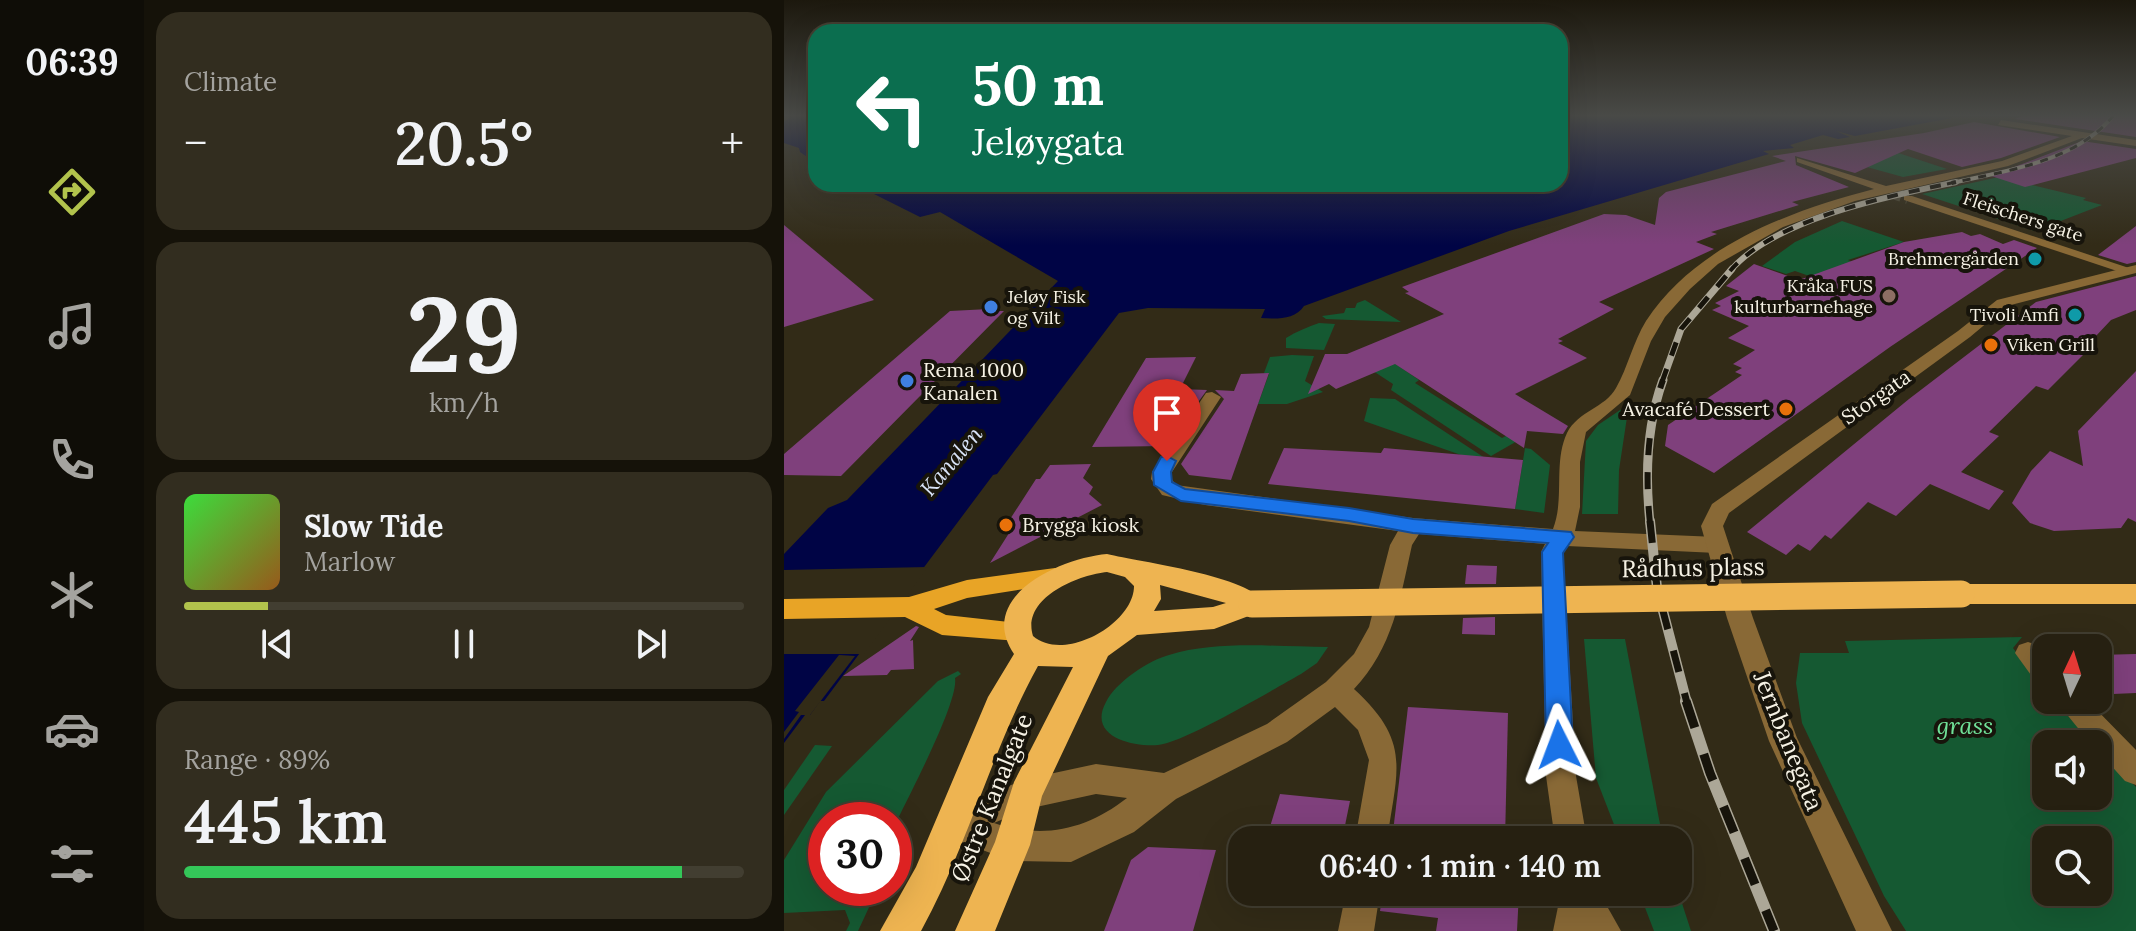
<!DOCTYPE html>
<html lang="en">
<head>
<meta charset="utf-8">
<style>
	:root { --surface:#262011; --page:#322d1f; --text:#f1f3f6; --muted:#a4a39f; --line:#423e31; --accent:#b2c34c }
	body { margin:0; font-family:Lora,serif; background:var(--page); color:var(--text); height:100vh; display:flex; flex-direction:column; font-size:30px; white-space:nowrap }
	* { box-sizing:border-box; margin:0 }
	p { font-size:26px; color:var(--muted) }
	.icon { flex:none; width:44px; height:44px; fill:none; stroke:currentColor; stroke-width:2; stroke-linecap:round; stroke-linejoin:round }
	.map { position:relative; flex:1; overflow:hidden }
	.sheet { display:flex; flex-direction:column; gap:12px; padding:12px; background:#151209; width:640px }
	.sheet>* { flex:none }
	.hud { position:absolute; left:24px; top:24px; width:760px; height:168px; border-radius:24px; box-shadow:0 8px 32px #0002,0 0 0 2px var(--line); background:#0b6e4f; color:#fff; overflow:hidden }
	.needle { width:52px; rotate:4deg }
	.buttons { position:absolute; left:1248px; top:634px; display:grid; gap:16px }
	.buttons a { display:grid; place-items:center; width:80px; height:80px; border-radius:16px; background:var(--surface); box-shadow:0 8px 32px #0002,0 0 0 2px var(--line); font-size:40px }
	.speed { position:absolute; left:24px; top:802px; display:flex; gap:16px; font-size:40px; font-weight:700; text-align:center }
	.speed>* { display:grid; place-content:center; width:104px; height:104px; border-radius:50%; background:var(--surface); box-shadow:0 8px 32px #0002,0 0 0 2px var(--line); line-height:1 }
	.speed .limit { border:12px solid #d22; background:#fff; color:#111 }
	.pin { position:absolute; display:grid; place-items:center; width:68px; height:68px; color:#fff; margin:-82px -34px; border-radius:50% 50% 50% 0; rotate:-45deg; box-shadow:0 0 8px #0007 }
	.pin .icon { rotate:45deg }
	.me { position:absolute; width:88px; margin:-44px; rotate:357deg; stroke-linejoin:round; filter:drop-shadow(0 0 6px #0008) }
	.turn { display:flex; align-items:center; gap:28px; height:168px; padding:0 32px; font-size:36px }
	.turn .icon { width:104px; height:104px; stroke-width:2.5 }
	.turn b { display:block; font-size:56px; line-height:68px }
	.big { font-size:60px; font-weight:600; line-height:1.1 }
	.sheet .widget { flex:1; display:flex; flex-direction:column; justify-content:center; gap:12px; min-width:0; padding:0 28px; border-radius:24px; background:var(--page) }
	.sheet .dial { align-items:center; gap:0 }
	.dial b { font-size:104px; line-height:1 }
	.song { display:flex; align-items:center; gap:24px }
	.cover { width:96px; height:96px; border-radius:12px; background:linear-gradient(135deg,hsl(120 70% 55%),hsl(30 70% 35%)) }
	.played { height:8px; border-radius:4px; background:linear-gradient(90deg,var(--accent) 15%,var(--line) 15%) }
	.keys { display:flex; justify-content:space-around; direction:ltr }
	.heat { display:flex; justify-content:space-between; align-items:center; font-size:44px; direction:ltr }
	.charge { height:12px; border-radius:6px; background:linear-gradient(90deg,#34c759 89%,var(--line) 0) }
	.trip { position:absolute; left:444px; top:826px; width:464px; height:80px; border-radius:24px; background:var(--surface); box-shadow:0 8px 32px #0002,0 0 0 2px var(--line); font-weight:600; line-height:80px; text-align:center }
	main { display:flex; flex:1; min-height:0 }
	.menu { display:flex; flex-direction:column; width:144px; justify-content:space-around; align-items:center; background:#0f0d07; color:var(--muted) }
	.menu .icon { width:56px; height:56px }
	.menu .on { color:var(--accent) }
	.menu b { font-size:36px; color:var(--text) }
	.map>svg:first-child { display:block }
	.green { fill:#155932; fill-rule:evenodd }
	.water { fill:#000445 }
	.pier { fill:#322b17 }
	.building { fill:#7f407c }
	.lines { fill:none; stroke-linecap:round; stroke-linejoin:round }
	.minor-tunnel { stroke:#4f4936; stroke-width:12; stroke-dasharray:12 6; stroke-linecap:butt }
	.minor { fill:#896936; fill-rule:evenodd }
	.tertiary { fill:#896936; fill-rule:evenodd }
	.primary { fill:#e8a426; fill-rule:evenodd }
	.trunk { fill:#eeb451; fill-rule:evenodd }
	.rail-far5-casing { stroke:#aca797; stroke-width:4 }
	.rail-far4-casing { stroke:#aca797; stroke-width:6 }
	.rail-far3-casing { stroke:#aca797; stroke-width:7 }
	.rail-far2-casing { stroke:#aca797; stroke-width:9 }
	.rail-far1-casing { stroke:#aca797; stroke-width:10 }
	.rail-casing { stroke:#aca797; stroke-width:12 }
	.rail-far5 { stroke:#17140b; stroke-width:3; stroke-dasharray:8; stroke-linecap:butt }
	.rail-far4 { stroke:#17140b; stroke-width:4; stroke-dasharray:11; stroke-linecap:butt }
	.rail-far3 { stroke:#17140b; stroke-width:5; stroke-dasharray:14; stroke-linecap:butt }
	.rail-far2 { stroke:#17140b; stroke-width:6; stroke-dasharray:17; stroke-linecap:butt }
	.rail-far1 { stroke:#17140b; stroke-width:7; stroke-dasharray:22; stroke-linecap:butt }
	.rail { stroke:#17140b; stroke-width:9; stroke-dasharray:28; stroke-linecap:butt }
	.trunk-bridge { stroke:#eeb451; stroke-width:27 }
	.route { fill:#1a73e8; stroke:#114b97; stroke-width:2 }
	.culture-dot { fill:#0f9aa8; stroke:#17140b; stroke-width:3 }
	.education-dot { fill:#8d6e63; stroke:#17140b; stroke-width:3 }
	.shop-dot { fill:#3f7fe0; stroke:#17140b; stroke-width:3 }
	.food-dot { fill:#e8710a; stroke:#17140b; stroke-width:3 }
	.labels { text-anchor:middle; stroke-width:8; stroke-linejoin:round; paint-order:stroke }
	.far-street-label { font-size:18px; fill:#f6f2e5; stroke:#17140b }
	.far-poi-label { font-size:18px; fill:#f6f2e5; stroke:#17140b; text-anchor:end }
	.poi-label { font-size:20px; fill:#f6f2e5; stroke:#17140b; text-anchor:start }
	.street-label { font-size:20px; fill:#f6f2e5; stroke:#17140b }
	.water-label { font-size:22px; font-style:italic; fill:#d8e3f7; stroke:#17140b }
	.near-street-label { font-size:24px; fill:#f6f2e5; stroke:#17140b }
	.near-park-label { font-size:24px; font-style:italic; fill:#70e198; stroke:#17140b }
</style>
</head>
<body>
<main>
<nav class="menu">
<b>06:39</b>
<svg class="icon on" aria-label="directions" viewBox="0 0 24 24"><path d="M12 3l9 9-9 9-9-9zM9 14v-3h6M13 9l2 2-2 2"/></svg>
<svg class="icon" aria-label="music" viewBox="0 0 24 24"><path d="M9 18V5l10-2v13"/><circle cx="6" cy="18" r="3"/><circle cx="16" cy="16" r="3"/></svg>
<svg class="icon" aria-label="phone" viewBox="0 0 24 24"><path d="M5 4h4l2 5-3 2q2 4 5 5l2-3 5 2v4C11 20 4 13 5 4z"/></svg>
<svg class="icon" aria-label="climate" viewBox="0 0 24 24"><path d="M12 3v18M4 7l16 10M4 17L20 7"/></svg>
<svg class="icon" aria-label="car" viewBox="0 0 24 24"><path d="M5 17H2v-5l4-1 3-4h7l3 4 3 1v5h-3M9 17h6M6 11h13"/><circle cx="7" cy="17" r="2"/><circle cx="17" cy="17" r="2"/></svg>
<svg class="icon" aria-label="filters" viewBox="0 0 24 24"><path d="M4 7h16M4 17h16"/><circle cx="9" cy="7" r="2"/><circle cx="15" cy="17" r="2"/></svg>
</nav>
<section class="sheet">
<div class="widget"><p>Climate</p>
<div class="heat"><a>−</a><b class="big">20.5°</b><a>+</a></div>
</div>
<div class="widget dial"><b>29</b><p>km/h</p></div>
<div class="widget">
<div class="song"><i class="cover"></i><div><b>Slow Tide</b><p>Marlow</p></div></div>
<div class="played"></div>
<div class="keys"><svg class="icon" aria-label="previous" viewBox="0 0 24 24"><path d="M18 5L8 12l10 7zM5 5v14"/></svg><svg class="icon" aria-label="pause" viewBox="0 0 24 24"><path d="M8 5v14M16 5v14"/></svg><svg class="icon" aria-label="next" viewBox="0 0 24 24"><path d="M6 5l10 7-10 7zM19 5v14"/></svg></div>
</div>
<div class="widget"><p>Range · 89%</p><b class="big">445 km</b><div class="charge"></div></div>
</section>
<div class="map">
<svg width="1352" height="931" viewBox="0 0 1352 931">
	<rect width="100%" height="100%" fill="#322b17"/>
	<g class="green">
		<path d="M1087,144L1163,169L1119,177L1072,164Z"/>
		<path d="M1215,177L1302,198L1299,200L1318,205L1251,231L1138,194Z"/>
		<path d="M1058,221L1120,242L1064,260L1080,268L1051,285L1011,271L1002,274L978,266L1011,242Z"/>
		<path d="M581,300L617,322L542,319L538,316L560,313L562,308H571L573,303Z"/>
		<path d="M535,323L551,324L540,350L502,348V338C513,331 524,327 535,323Z"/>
		<path d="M585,346L635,380L631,383L718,438L726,434L735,440L707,456L607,390L609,384L586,369Z"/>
		<path d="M508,355L530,356L521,381L539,392L503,404H474L485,374L480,373L486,357Z"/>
		<path d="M586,398L611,399L704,460L697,462L580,421Z"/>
		<path d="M845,404L835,470L834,514H798L802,441L814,425Z"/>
		<path d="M741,448L747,449L766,465L760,513L731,509Z"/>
		<path d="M1238,637L1229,648L1262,693V700H1269L1310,744H1262V796H1314V748L1352,787V931H1122L1100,896L1018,723L1012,683L1016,653H1065L1061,641ZM1262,840H1314V892H1262Z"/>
		<path d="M800,639H841L879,840H836L812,778Z"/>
		<path d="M544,647L533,663L517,674C488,690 401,742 374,745C349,747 303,737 322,702C331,683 365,660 385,655C434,640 493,647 544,647Z"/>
		<path d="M174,671L177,674L171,678C175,702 123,799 110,827V820H42V888H94L74,931H62L66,923L61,910L0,913V860L42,792L154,681Z"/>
		<path d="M31,745L48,746L0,815V790Z"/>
		<path d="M894,891L907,931H870L855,892Z"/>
	</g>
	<g class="water">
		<path d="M11,115H32V163L16,152L15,148L0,143V121Z"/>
		<path d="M776,115H1161L1159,117L1168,118L1071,136L1052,131L1066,137L1054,139L1039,135L1006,145L1010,148L979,151L985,154L725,231L520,306C511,320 492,319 477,318L481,309L364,308L335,313L213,474L209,475L40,701H36L26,715H21L0,743V554L44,508L63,500L274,281L156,212L136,217L70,184H776Z"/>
	</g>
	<g class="pier">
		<path d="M144,567L80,654H0V570Z"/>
		<path d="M55,655L71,656L26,715H17L0,739V732L15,712L11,711Z"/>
	</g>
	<g class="building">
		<path d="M1241,115H1352V137L1231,119Z"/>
		<path d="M1190,122L1276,137L1217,158L1178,167L1124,149L1071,173L1011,156L1012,165L1065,187L1008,202L1015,205L927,232L933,234L912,242L930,249L815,302L830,309L774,339L779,341L774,343L803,358L731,394L784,426L779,434L743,431L740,448L611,364L552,389L545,384L524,394L541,354H563L660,314L621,293L625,292L618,287L820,214L842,215L871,225L875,198L882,192L1002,161L988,156L1140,133Z"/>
		<path d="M1298,141L1352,149V158L1241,187L1201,174L1225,169Z"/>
		<path d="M0,225L90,300L0,327Z"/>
		<path d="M1352,226V262L1343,264L1314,255Z"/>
		<path d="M1178,232L1187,236L1196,234L1219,244L1230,240L1253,248L1106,347L930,473L881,446L884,425L958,375L951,372L958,368L949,364L971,350L944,338L965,326L928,310L937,306L931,303L955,291L942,286L970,264L1015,280L1120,242Z"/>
		<path d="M1352,276V310L1327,320L1295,354L1299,355L1264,390L1252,386L1205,432L1215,436L1177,472L1220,491L1205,510L1146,484L1112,516L1084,502L1047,539L1041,535L1026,551L1014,544L1002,555L963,532L1125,399L1252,302Z"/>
		<path d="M205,309L202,311H220L57,476L0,475V454L166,311Z"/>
		<path d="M412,357L396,389L423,390L382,446L308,447L362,358Z"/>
		<path d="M1352,371V522L1344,518L1337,528L1270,531L1246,523L1228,503L1247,471L1266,451L1299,466L1294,431Z"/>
		<path d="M485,373L447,480L405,475L397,464L440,399L431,390L450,391L457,374Z"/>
		<path d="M500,448L597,453L600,448L739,460L731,509L484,484Z"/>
		<path d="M307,464L299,478L309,487L305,494L318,505L206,563L227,530H219L252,479H256L266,465Z"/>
		<path d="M683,565L713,566L712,584H681Z"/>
		<path d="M711,617V635L678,634L679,618Z"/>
		<path d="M132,626L135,627L126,641L129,640L130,669L107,670L103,675L59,676Z"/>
		<path d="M1352,654V693L1329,694L1314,675V655Z"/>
		<path d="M624,707L724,713L721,840H608Z"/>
		<path d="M496,794L566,801L558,840H482Z"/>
		<path d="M364,847L432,850L409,931H320L347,860Z"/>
		<path d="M599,892H735L733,931H652L654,918L596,911Z"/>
	</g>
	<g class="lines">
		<path class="minor-tunnel" d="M1106,192L1124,198"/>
		<g class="minor">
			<path d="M1217,120L1352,140V146L1298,138L1224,166L1071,201L999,227L934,264L906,289L881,317L867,341L846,395L802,432L796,462V507L791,531L933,537L941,539L944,545L941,551L933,553L783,546L779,552L792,776L803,840H771L762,776L757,552L761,544L635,534L628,545C616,599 609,648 570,689C628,742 613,770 603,840H571L585,760L574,730L551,707L503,742L392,799L350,832L287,862L228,861L158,835L153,824L158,813L242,779L312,764L380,773L483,724L542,682L570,654L585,627L606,545L614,531L421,505L378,495L367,479L368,472L422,393L428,392L437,397L388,472L387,478L392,485L629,518L769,529C781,498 769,463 783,433C794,411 821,408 832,388C844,367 849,342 862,321C912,245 1006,211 1090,189L1013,162V158L1102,186L1218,161L1288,136L1214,125ZM312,794L343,798C303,829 260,840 210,823L243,809Z"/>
			<path d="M1120,196H1128L1351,270L1339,273L1120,200Z"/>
			<path d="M1244,642L1253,645L1262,655V685L1252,682L1231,653L1235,645Z"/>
			<path d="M1271,700H1303L1352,750V785L1341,781L1314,751V744H1307Z"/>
			<path d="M562,892H596L590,931H554Z"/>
			<path d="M777,892H815L837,931H769Z"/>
		</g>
		<path class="tertiary" d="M1352,265V273L1223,306L1186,337L945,513L939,526L969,618L1013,738L1108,931H1072L985,741L943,618L917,526L928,504L1174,331L1213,300Z"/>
		<path class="primary" d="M271,568L279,571L283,577L279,583L183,598L150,609L162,615L243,624L247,631L243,638L234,641L158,635L121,617L0,619V599L125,597L183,580Z"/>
		<g class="trunk">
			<path d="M323,554C356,562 467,576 482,604L478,611L430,629L353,635L324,656L258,796L246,845L211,931H171L211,842L230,782L289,667L254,666C207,751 184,846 137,931H96L132,867L204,697L230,654C191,596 277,558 323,554ZM323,572L341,577L350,586C350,624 280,663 249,636C237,598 294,575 323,572ZM376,585L442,603L429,607L370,611L377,599Z"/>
			<path d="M1177,584H1352V604H1177L1168,601L1164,594L1168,587Z"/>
		</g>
		<g class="rail-far5-casing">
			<path id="rail-far5" d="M1163,184C1220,171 1291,163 1330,115"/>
		</g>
		<g class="rail-far4-casing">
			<path id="rail-far4" d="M946,271C991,218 1106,196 1172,182"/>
		</g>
		<g class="rail-far3-casing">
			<path id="rail-far3" d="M878,382L897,329L948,269"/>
		</g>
		<g class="rail-far2-casing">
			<path id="rail-far2" d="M866,523C861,476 863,424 879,380"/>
		</g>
		<g class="rail-far1-casing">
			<path id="rail-far1" d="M866,521L873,588L903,703"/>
		</g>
		<g class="rail-casing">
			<path id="rail" d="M902,701L926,773L990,931"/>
		</g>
		<use href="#rail-far5" class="rail-far5"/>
		<use href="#rail-far4" class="rail-far4"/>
		<use href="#rail-far3" class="rail-far3"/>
		<use href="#rail-far2" class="rail-far2"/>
		<use href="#rail-far1" class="rail-far1"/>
		<use href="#rail" class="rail"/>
		<path class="trunk-bridge" d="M468,604L1177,594"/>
	</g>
	<linearGradient id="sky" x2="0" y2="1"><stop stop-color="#1c180d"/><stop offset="0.47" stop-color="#494a47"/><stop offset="1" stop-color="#494a47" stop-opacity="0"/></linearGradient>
	<rect width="1352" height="245" fill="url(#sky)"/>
	<path class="route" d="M383,456L392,461L387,472L388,482L401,489L565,508L629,519L787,532L790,537L779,553L789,745L785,754L775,758L766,754L762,745L758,552L764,543L629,533L565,521L397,501L370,485L369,472L377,457Z"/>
	<g class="culture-dot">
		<circle cx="1251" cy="259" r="8"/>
		<circle cx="1291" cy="315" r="8"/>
	</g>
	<circle class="education-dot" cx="1105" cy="296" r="8"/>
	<g class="shop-dot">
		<circle cx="207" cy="307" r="8"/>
		<circle cx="123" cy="381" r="8"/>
	</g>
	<g class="food-dot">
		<circle cx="1207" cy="345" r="8"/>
		<circle cx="1002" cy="409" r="8"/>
		<circle cx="222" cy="525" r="8"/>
	</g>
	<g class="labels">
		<g class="far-street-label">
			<text transform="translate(1239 217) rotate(18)" y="6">Fleischers gate</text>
		</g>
		<g class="far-poi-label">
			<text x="1235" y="265">Brehmergården</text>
			<text x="1089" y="292">Kråka FUS<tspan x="1089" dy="21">kulturbarnehage</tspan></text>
			<text x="223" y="303" text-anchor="start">Jeløy Fisk<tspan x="223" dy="21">og Vilt</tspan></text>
			<text x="1275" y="321">Tivoli Amfi</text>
			<text x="1223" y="351" text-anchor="start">Viken Grill</text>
		</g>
		<g class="poi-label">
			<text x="139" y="377">Rema 1000<tspan x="139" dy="23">Kanalen</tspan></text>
			<text x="986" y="416" text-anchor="end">Avacafé Dessert</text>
			<text x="238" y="532">Brygga kiosk</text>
		</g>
		<g class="street-label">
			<text transform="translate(1092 397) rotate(-35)" y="7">Storgata</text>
		</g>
		<g class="water-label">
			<text transform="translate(167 461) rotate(-50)" y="8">Kanalen</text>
		</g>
		<g class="near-street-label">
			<text transform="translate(909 568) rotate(-1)" y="8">Rådhus plass</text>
			<text transform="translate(1004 741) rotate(68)" y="8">Jernbanegata</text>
			<text transform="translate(208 798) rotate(-68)" y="8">Østre Kanalgate</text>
		</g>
		<g class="near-park-label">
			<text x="1181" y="734">grass</text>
		</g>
	</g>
</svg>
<div class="buttons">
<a><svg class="needle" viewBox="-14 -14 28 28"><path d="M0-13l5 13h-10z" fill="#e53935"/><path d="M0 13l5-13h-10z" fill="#a4a39f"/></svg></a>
<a><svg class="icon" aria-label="sound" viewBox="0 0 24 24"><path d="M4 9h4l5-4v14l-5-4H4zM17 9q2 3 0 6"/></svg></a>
<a><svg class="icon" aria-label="search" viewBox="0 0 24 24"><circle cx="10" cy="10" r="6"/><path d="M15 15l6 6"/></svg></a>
</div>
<div class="speed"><div class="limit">30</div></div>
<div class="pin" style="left:383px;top:461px;background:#d93025"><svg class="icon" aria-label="arrive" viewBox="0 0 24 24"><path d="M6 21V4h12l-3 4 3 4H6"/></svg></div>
<svg class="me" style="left:775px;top:745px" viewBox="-20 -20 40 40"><path d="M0-17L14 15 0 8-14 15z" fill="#1a73e8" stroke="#fff" stroke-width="4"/></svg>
<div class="trip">06:40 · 1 min · 140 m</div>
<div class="hud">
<div class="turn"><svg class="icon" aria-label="left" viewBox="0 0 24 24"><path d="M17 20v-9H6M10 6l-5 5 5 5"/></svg><div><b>50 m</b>Jeløygata</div></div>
</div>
</div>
</main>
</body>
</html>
